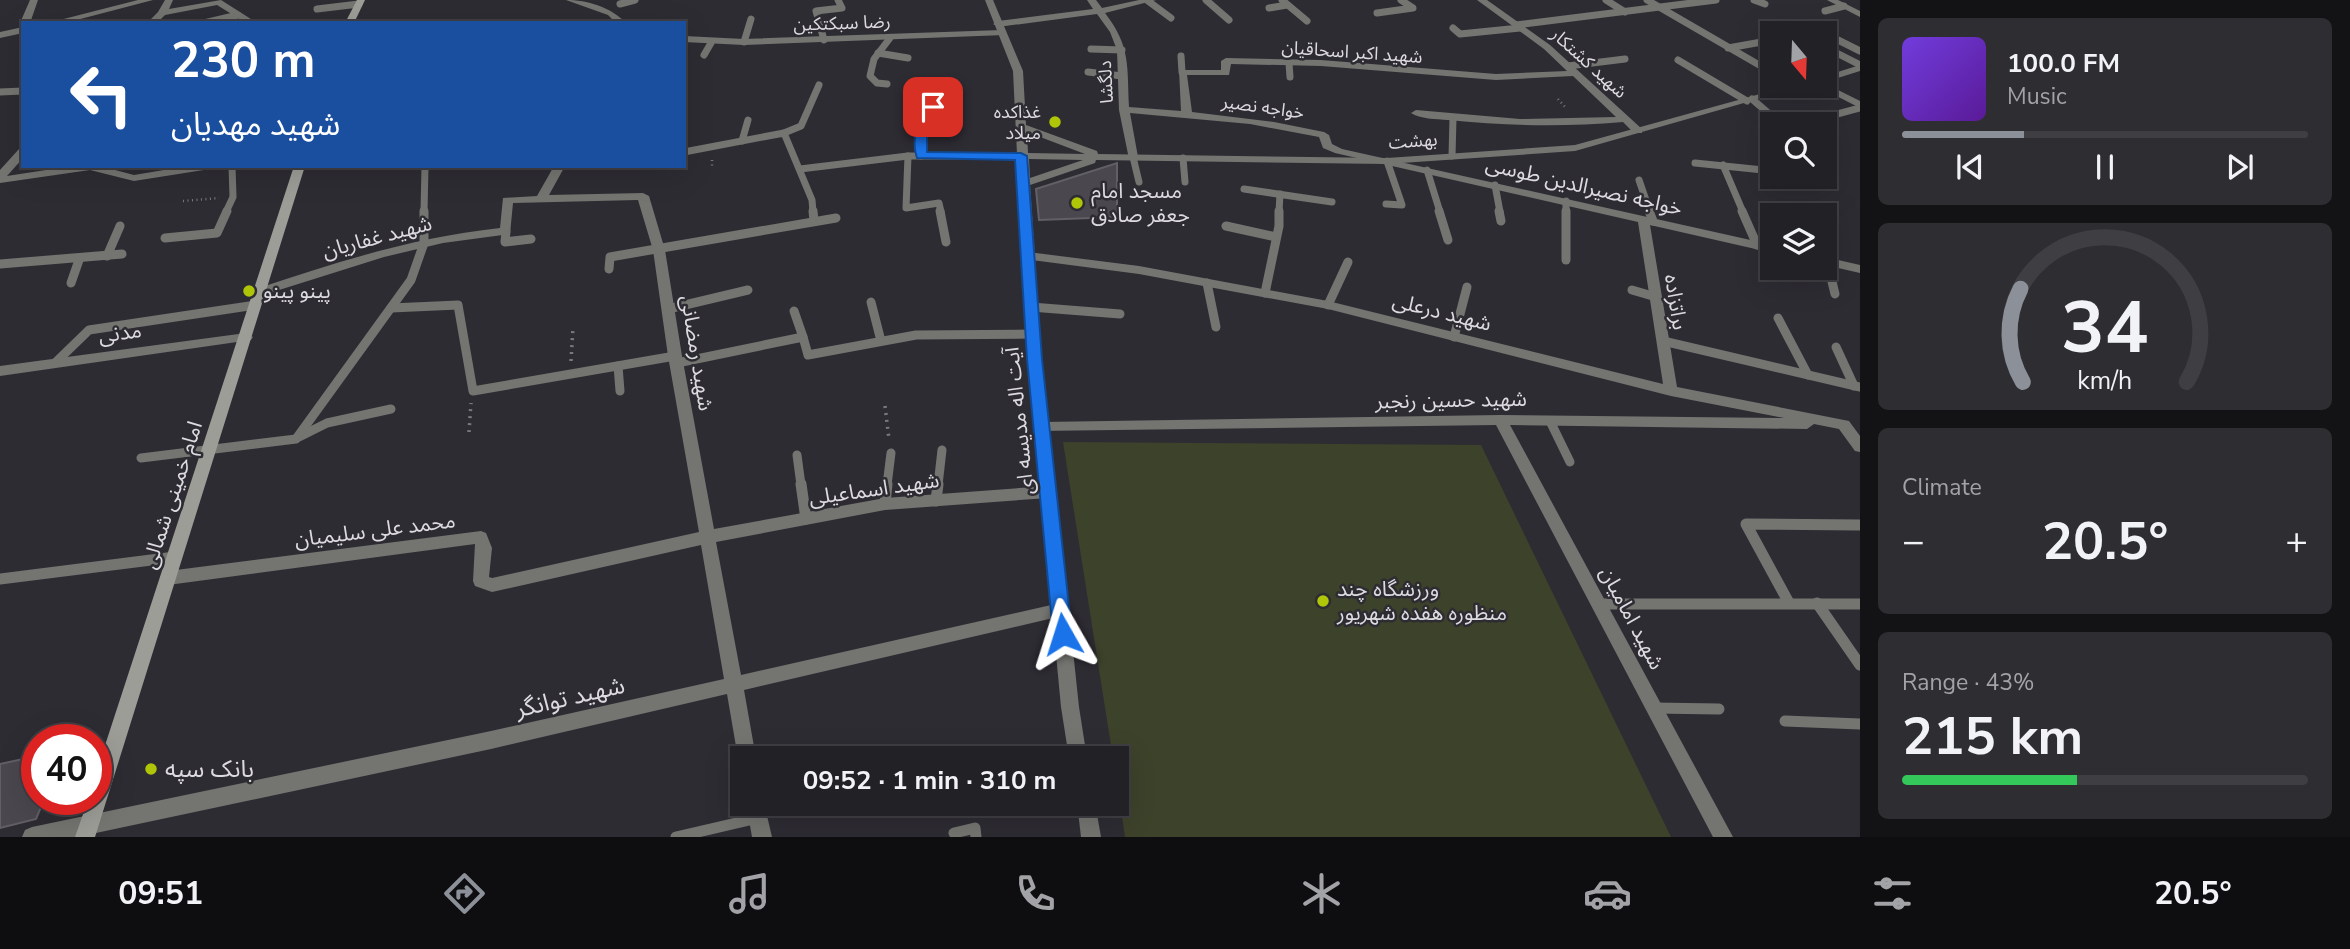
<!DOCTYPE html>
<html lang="en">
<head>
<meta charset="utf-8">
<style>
	:root { --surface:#222126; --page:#2e2e32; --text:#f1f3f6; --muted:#a2a3a7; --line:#3f3e43; --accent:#8c9099 }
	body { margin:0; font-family:"Nunito Sans","Noto Sans Arabic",sans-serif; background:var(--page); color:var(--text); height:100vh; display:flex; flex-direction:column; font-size:26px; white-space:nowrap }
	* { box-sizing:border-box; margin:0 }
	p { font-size:23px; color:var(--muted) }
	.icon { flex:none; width:38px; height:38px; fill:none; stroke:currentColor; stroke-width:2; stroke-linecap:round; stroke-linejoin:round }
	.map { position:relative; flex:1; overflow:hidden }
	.drawer { display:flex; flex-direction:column; gap:18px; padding:18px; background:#131215; width:490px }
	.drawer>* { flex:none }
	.hud { position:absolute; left:21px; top:21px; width:665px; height:147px; border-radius:0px; box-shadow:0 7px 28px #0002,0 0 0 2px var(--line); background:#1a4fa0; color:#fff; overflow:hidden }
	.needle { width:46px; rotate:161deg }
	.tools { position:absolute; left:1760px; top:21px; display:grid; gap:14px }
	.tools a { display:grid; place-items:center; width:77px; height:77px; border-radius:0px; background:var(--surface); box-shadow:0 7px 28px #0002,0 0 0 2px var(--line); font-size:35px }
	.speed { position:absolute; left:21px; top:724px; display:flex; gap:14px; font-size:35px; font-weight:700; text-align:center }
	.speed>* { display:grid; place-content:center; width:91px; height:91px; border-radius:50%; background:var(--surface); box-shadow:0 7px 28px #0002,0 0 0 2px var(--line); line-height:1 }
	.speed .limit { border:10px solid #d22; background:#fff; color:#111 }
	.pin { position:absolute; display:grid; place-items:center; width:60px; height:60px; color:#fff; margin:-30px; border-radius:14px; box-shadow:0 4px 10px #0006 }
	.me { position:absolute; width:77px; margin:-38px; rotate:354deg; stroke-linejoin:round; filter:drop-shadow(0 0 5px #0008) }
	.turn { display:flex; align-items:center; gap:24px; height:147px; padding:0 35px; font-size:32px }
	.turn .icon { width:91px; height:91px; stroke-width:2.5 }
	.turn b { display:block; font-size:49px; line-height:60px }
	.big { font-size:52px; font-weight:700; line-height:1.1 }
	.drawer .card { flex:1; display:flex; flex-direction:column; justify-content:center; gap:10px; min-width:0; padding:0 24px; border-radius:10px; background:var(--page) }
	.drawer .dial { align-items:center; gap:0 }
	.dial svg { height:182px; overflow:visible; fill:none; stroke:var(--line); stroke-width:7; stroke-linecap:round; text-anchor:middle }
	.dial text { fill:var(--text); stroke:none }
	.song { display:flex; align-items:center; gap:21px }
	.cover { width:84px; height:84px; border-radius:10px; background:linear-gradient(135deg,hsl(260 70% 55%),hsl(270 70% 35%)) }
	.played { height:7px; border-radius:4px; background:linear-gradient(90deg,var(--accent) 30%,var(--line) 30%) }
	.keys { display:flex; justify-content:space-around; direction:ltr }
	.heat { display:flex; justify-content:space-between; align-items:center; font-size:38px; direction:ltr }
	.charge { height:10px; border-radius:5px; background:linear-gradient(90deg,#34c759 43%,var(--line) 0) }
	.trip { position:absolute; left:730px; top:746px; width:399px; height:70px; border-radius:0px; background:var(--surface); box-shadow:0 7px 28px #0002,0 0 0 2px var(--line); font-weight:700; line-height:70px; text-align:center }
	.tab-bar { display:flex; height:112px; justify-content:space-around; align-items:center; background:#0e0d0f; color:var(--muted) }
	.tab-bar .icon { width:49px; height:49px }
	.tab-bar .on { color:var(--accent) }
	.tab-bar b { font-size:32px; color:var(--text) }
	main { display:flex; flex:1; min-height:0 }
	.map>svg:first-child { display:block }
	.green { fill:#3d422b }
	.building { fill:#4a474f; stroke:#625f67; stroke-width:2 }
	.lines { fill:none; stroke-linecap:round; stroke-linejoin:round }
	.path-far1 { stroke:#7b7980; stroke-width:2.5; stroke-dasharray:1 3.5; stroke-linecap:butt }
	.path { stroke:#7b7980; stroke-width:3.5; stroke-dasharray:2 5; stroke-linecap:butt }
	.service-far2 { stroke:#747571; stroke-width:7 }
	.service-far1 { stroke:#747571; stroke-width:9 }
	.service { stroke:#747571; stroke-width:11 }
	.minor { fill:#747571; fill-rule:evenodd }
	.tertiary { fill:#747571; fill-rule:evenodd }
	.secondary { fill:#9c9d97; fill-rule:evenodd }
	.route { fill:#1a73e8; stroke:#114b97; stroke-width:2 }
	.poi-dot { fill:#afc508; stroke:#2e2c33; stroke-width:2.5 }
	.labels { text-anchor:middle; stroke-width:5; stroke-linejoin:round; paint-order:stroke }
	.far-street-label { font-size:18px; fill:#dddbe0; stroke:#2e2c33 }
	.far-poi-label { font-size:18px; fill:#dddbe0; stroke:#2e2c33; text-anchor:end }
	.street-label { font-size:21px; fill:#dddbe0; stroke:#2e2c33 }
	.poi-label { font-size:21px; fill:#dddbe0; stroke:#2e2c33; text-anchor:start }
	.near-street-label { font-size:24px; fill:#dddbe0; stroke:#2e2c33 }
	.near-poi-label { font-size:24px; fill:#dddbe0; stroke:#2e2c33; text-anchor:start }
</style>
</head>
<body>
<main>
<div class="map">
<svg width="1860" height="837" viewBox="0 0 1860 837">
	<rect width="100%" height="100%" fill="#2e2c33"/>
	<path class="green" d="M1063,442L1481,445L1671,837H1125L1117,782L1116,758H1113Z"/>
	<g class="building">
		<path d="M1117,163V217L1039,220L1036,189Z"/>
		<path d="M37,756V800H44L36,819L0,828V764Z"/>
	</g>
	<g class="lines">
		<g class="path-far1">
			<path d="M1558,99L1566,108"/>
			<path d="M712,160V169"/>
			<path d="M183,201L219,198"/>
		</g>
		<g class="path">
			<path d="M571,361L573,327"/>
			<path d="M885,406L889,439"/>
			<path d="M469,432L471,403"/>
		</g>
		<g class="service-far2">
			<path d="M1206,0L1229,20"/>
			<path d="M1282,0L1307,21"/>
			<path d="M1606,0L1625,12"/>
			<path d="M1647,0L1773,73"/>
			<path d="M1754,0L1765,4"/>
			<path d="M1148,1L1171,18"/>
			<path d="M620,4L635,0"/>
			<path d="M1269,8L1287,5"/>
			<path d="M317,9L359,4"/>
			<path d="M1825,11L1844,6"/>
			<path d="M1377,13L1413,8L1401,0"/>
			<path d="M204,23L238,15"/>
			<path d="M1516,25L1716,0"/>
			<path d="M1453,28L1460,34L1520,28"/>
			<path d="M1828,35L1860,51"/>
			<path d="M824,40L816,11L842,8L838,0"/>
			<path d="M744,42L751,19"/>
			<path d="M1825,47L1860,65"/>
			<path d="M1728,48L1773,40"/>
			<path d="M1091,49L1122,50"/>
			<path d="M878,53L908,58"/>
			<path d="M704,55L711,43"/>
			<path d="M1181,56L1182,72"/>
			<path d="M1678,60L1747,101"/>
			<path d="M1289,63L1290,77"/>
			<path d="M1568,66L1625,59"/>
			<path d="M1088,72L1122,76"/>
			<path d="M887,84L877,83L870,76L874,59L890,38"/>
			<path d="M0,92L23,91"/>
			<path d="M1752,99L1781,124"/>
			<path d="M1800,124L1860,108"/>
			<path d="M784,133L801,126L819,85"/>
			<path d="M742,141L748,120"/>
			<path d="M684,152L784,133L812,200L813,212"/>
			<path d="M908,156L906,208L939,203L941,212"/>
			<path d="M921,156V129L933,107"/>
			<path d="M1452,156L1453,118"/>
			<path d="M1133,157L1139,182"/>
			<path d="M1183,158L1185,182"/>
			<path d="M1695,163L1773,171"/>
			<path d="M1723,165L1743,212"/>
			<path d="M800,169L908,156H1021"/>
			<path d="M1427,170L1440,212"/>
			<path d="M1639,180L1650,212"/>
			<path d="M1495,185L1500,212"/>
			<path d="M1244,189L1332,202"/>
			<path d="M1566,201V212"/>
			<path d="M1386,204L1402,205L1387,161"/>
			<path d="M226,212L233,197L232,166"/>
			<path d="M424,212L425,166"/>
			<path d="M1279,212L1280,194"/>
		</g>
		<g class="service-far1">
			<path d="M813,211L814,221"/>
			<path d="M940,211L946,242"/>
			<path d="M1439,211L1448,240"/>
			<path d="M1499,211L1501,221"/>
			<path d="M1566,211V260"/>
			<path d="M1649,211L1653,221"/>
			<path d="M1742,211L1757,245"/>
			<path d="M1226,226L1276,237"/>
			<path d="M506,231L505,242L531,239"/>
			<path d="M165,238L217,233L227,211"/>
			<path d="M107,256L120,226"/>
			<path d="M1827,261L1835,294"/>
			<path d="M0,264L122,254"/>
			<path d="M609,269L610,257L836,218"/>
			<path d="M71,283L79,260"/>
			<path d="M1207,283L1216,327"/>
			<path d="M1632,290L1656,297"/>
			<path d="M1265,293L1279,226V211"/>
			<path d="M871,302L881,341"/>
			<path d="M1328,305L1348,262"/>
			<path d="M1031,307L1120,314"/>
			<path d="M391,308L458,305L473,391L675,356"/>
			<path d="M668,309L748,290"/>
			<path d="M794,311L803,337"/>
			<path d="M1778,318L1808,375"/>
			<path d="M1454,337L1467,287"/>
			<path d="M1663,341L1860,387"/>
			<path d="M1836,347L1854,386"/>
			<path d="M55,363L89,330L256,305"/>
			<path d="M677,363L803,337L808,355L916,335L1033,334"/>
			<path d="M618,366L620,391"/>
			<path d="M1550,421L1570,462"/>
			<path d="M299,437L327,423L391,409"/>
			<path d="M797,455L801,485"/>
			<path d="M141,458L296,439L411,280L424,243V211"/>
			<path d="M887,485L891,453"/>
			<path d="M938,485L942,450"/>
		</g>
		<g class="service">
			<path d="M801,484L806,519"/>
			<path d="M936,501L938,484"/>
			<path d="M885,504L887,484"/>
			<path d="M0,579L175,557"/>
			<path d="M1789,603L1746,524L1860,525"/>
			<path d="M1817,603L1860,665"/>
			<path d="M1599,604H1860"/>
			<path d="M1654,708L1719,709"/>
			<path d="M1785,721L1860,724"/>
			<path d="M954,833L975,828L976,837"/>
			<path d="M676,837L758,818"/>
		</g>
		<g class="minor">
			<path d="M30,0H38L30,23H23L22,25L20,23Z"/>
			<path d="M165,0H173L169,9L221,0L257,23H246L217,5L165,15L157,23H147L158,12Z"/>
			<path d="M566,0C587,0 611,7 626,23H616L608,15Z"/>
			<path d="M1087,0H1096L1102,8L1139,0H1156L1105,13C1131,47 1127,66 1129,107L1181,111L1179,70H1221V61L1226,58L1321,60L1496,74L1567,71L1544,49L1477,0H1487L1550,45L1642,129V133H1634L1623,122C1564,127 1506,126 1448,120C1436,119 1420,119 1411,113L1416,110L1520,119L1616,117L1573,76L1496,80L1321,66L1231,64L1229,75H1187L1192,112L1274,122L1324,132L1329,135L1332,144L1342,149L1773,245V253L1650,225L1677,387L1849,421L1860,436V452L1855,451L1839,429L1814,424L1807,429L1510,425L1733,837H1713L1496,425L1037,431L1035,427L1037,423L1042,422L1500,415L1784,418L1671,396L1328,309L1139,274L1024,259L1022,256L1028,252L1139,266L1328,301L1663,384L1638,222L1335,153L1323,148L1319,137L1250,124L1130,113L1138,157L1137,159H1129L1119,110L1117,50L1110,32L1097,14L998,27L993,24L998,21L1093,9Z"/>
			<path d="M1827,0H1838L1860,11V17Z"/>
			<path d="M1002,30L1005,31V35L744,45L684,42V36L744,39Z"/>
			<path d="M1826,84L1860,101V108L1817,86Z"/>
			<path d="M23,148V158L7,176L72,166H100L134,175L188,166H215L210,169L134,181L90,170L0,183V170L19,149Z"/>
			<path d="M554,166H565L549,195L643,193L649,196L665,250L682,356L714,529L885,498L1048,486L1053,488L1055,492L1053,496L1048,498L885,510L716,542L741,675L1060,603L1066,605L1068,610L1066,615L744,690L756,758H742V765L738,758L727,694L491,749L77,837H22L25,830L32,827L491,731L724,679L701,545L492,592L475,586L473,581L475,544L168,585L162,583L160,578L162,573L168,571L481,531L486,533L492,548L489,577L492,578L699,532L668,356L653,250L638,200L513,203L510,234L443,243L384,257L260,296L254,292L256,289C336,262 416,237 500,228L503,198L537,196Z"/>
			<path d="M1825,257L1860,265V273L1825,265Z"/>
			<path d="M246,333L253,337L251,340L0,376V366Z"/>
			<path d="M746,803H764L772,837H752Z"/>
		</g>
		<g class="tertiary">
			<path d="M138,0H153L65,23H48Z"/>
			<path d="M985,0H993L1023,71L1026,125L1097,151L1098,154L1387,158L1575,145L1789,86H1804L1575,151L1387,164L1096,160L1095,163L1030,185L1042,359L1079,707L1087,758H1069L1061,707L1028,359L1018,158L1016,156L1017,154L1013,71ZM1027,132L1085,154L1028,153ZM1029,159L1083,160L1030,178Z"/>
			<path d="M23,27V33L0,38V32Z"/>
			<path d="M1860,65V71L1825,82V76Z"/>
			<path d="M1077,803H1095L1101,837H1081Z"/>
		</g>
		<g class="secondary">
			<path d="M357,0H365L354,23H345Z"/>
			<path d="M294,166H305L95,837H75L88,800H96V773Z"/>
		</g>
	</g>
	<path class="route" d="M933,103L939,107L927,129V152L1021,153L1027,156L1042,359L1072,634L1069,640L1063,643L1056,640L1053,634L1027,359L1015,160L917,158C911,142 917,112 933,103Z"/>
	<g class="poi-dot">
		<circle cx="1055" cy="122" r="7"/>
		<circle cx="1077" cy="203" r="7"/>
		<circle cx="249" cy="291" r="7"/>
		<circle cx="1323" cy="601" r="7"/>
		<circle cx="151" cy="769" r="7"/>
	</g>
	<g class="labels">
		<g class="far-street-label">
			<text transform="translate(842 23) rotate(-2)" y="6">رضا سبکتکین</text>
			<text transform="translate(1352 52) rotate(4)" y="6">شهید اکبر اسحاقیان</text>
			<text transform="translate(1589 63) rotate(42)" y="6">شهید کشتکار</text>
			<text transform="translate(1106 82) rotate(-93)" y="6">دلگشا</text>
			<text transform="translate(1263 107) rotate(8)" y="6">خواجه نصیر</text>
			<text transform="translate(1413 141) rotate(-4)" y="6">بهشت</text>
		</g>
		<g class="far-poi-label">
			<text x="1041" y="118">غذاکده<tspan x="1041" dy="21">میلاد</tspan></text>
		</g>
		<g class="street-label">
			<text transform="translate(1584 186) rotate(13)" y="7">خواجه نصیرالدین طوسی</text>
			<text transform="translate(377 237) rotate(-15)" y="7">شهید غفاریان</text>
			<text transform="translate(1676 302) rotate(81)" y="7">براتزاده</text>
			<text transform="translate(1442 312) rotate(14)" y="7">شهید درعلی</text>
			<text transform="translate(120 333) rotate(-8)" y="7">مدنی</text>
			<text transform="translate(697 353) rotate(81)" y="7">شهید رمضانی</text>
			<text transform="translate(1451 400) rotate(-1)" y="7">شهید حسین رنجبر</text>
			<text transform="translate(1019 421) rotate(-96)" y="7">آیت اله مدیسه ای</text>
			<text transform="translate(874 489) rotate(-8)" y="7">شهید اسماعیلی</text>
			<text transform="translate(172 495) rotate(-72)" y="7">امام خمینی شمالی</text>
			<text transform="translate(375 530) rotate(-7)" y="7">محمد علی سلیمیان</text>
			<text transform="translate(1632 618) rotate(62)" y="7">شهید امامیان</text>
		</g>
		<g class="poi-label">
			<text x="1091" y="198">مسجد امام<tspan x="1091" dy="24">جعفر صادق</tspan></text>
			<text x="263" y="298">پینو پینو</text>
			<text x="1337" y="596">ورزشگاه چند<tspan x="1337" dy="24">منظوره هفده شهریور</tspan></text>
		</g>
		<g class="near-street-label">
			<text transform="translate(570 697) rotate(-13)" y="8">شهید توانگر</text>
		</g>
		<g class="near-poi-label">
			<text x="165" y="777">بانک سپه</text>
		</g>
	</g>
</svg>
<div class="tools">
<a><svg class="needle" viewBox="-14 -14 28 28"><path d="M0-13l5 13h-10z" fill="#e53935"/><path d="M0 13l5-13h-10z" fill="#a2a3a7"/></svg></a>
<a><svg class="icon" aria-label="search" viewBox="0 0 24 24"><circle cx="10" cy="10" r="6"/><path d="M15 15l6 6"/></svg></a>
<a><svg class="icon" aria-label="layers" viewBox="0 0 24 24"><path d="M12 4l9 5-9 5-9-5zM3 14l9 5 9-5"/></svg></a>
</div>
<div class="speed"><div class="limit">40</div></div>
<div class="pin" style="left:933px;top:107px;background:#d93025"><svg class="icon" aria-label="arrive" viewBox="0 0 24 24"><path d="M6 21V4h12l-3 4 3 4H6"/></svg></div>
<svg class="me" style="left:1063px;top:634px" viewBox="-20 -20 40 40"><path d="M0-17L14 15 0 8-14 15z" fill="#1a73e8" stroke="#fff" stroke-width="4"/></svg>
<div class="trip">09:52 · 1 min · 310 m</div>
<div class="hud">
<div class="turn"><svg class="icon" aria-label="left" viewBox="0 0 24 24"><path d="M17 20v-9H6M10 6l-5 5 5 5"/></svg><div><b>230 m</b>شهید مهدیان</div></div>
</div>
</div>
<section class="drawer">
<div class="card">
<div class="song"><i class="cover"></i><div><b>100.0 FM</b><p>Music</p></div></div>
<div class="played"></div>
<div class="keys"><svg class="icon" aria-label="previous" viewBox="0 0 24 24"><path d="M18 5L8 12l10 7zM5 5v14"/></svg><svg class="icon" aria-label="pause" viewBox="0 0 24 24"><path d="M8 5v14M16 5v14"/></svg><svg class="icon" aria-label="next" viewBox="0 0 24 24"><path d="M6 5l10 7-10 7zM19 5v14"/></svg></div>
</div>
<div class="card dial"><svg viewBox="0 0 100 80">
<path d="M14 69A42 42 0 1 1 86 69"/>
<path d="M14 69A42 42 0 0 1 13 28" stroke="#8c9099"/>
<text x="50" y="56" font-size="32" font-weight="700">34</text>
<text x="50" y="72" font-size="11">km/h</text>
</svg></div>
<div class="card"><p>Climate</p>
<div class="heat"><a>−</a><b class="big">20.5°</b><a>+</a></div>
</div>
<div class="card"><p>Range · 43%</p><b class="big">215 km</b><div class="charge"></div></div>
</section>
</main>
<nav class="tab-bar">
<b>09:51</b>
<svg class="icon on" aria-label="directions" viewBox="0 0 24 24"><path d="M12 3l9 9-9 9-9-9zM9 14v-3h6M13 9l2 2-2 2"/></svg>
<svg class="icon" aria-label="music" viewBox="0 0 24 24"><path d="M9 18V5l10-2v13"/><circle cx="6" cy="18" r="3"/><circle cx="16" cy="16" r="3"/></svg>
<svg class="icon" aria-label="phone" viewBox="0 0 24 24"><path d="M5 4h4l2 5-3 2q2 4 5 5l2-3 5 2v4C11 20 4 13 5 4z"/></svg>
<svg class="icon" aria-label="climate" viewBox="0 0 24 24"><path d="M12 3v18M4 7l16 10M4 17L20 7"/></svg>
<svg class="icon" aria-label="car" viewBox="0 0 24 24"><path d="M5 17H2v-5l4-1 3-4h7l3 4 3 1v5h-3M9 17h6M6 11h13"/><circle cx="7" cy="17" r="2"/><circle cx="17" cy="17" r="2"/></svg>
<svg class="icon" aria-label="filters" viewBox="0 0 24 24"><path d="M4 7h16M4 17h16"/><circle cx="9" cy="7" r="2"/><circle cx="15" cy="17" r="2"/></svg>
<b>20.5°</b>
</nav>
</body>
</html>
